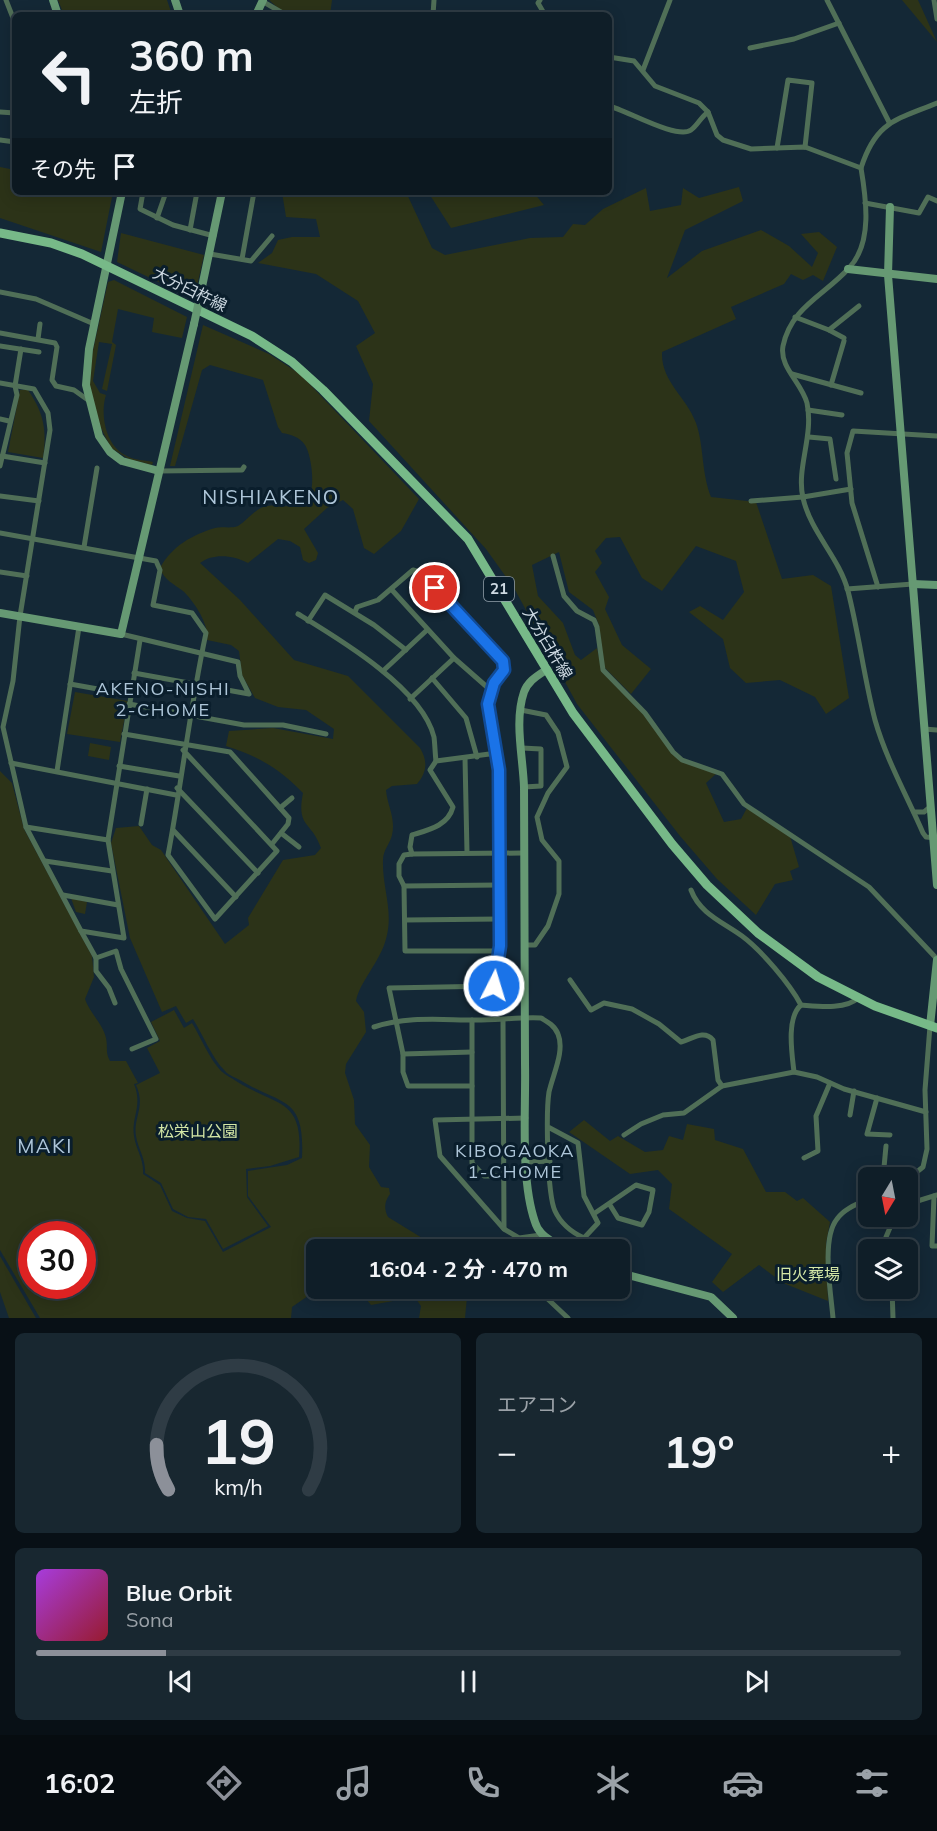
<!DOCTYPE html>
<html lang="ja">
<head>
<meta charset="utf-8">
<style>
	:root { --surface:#0f1e28; --page:#182730; --text:#f1f3f6; --muted:#9ba2a8; --line:#2f3c45; --accent:#8c9099 }
	body { margin:0; font-family:Mulish,"Noto Sans JP",sans-serif; background:var(--page); color:var(--text); height:100vh; display:flex; flex-direction:column; font-size:22px; white-space:nowrap }
	* { box-sizing:border-box; margin:0 }
	p { font-size:20px; color:var(--muted) }
	.icon { flex:none; width:33px; height:33px; fill:none; stroke:currentColor; stroke-width:2; stroke-linecap:round; stroke-linejoin:round }
	.map { position:relative; height:1318px; overflow:hidden }
	.sheet { display:flex; flex-direction:column; gap:15px; padding:15px; background:#081016; flex:1 }
	.sheet>* { flex:none }
	.top-card { position:absolute; left:12px; top:12px; width:600px; height:183px; border-radius:9px; box-shadow:0 3px 15px #0003,0 0 0 2px var(--line); background:#0f1e28; color:var(--text); overflow:hidden }
	.needle { width:39px; rotate:190deg }
	.tools { position:absolute; left:858px; top:1167px; display:grid; gap:12px }
	.tools a { display:grid; place-items:center; width:60px; height:60px; border-radius:9px; background:var(--surface); box-shadow:0 3px 15px #0003,0 0 0 2px var(--line); font-size:30px }
	.speed { position:absolute; left:18px; top:1221px; display:flex; gap:12px; font-size:30px; font-weight:700; text-align:center }
	.speed>* { display:grid; place-content:center; width:78px; height:78px; border-radius:50%; background:var(--surface); box-shadow:0 3px 15px #0003,0 0 0 2px var(--line); line-height:1 }
	.speed .limit { border:9px solid #d22; background:#fff; color:#111 }
	.pin { position:absolute; display:grid; place-items:center; width:51px; height:51px; color:#fff; margin:-26px; border:3px solid #fff; border-radius:50%; box-shadow:0 2px 6px #0007 }
	.me { position:absolute; width:66px; margin:-33px; rotate:5deg; stroke-linejoin:round; filter:drop-shadow(0 0 4px #0008) }
	.turn { display:flex; align-items:center; gap:21px; height:126px; padding:0 18px; font-size:27px }
	.turn .icon { width:78px; height:78px; stroke-width:2.5 }
	.turn b { display:block; font-size:42px; line-height:51px }
	.then { display:flex; align-items:center; height:57px; padding:0 18px; background:#0003; gap:12px; font-size:22px }
	.big { font-size:45px; font-weight:700; line-height:1.1 }
	.sheet .card { flex:1; display:flex; flex-direction:column; justify-content:center; gap:9px; min-width:0; padding:0 21px; border-radius:9px; background:var(--page) }
	.sheet .dial { align-items:center; gap:0 }
	.dial svg { height:156px; overflow:visible; fill:none; stroke:var(--line); stroke-width:7; stroke-linecap:round; text-anchor:middle }
	.dial text { fill:var(--text); stroke:none }
	.song { display:flex; align-items:center; gap:18px }
	.cover { width:72px; height:72px; border-radius:9px; background:linear-gradient(135deg,hsl(280 70% 55%),hsl(350 70% 35%)) }
	.played { height:6px; border-radius:3px; background:linear-gradient(90deg,var(--accent) 15%,var(--line) 15%) }
	.keys { display:flex; justify-content:space-around; direction:ltr }
	.heat { display:flex; justify-content:space-between; align-items:center; font-size:33px; direction:ltr }
	.sheet .tiles { flex:1; display:grid; gap:15px; grid-template-columns:1fr 1fr }
	.card:last-child { grid-column:span 2 }
	.trip { position:absolute; left:306px; top:1239px; width:324px; height:60px; border-radius:9px; background:var(--surface); box-shadow:0 3px 15px #0003,0 0 0 2px var(--line); font-weight:700; line-height:60px; text-align:center }
	.tabs { display:flex; height:96px; justify-content:space-around; align-items:center; background:#060c10; color:var(--muted) }
	.tabs .icon { width:42px; height:42px }
	.tabs .on { color:var(--accent) }
	.tabs b { font-size:27px; color:var(--text) }
	.map>svg:first-child { display:block }
	.green { fill:#2c3318; fill-rule:evenodd }
	.lines { fill:none; stroke-linecap:round; stroke-linejoin:round }
	.street { stroke:#506f57; stroke-width:5 }
	.secondary { stroke:#669973; stroke-width:8 }
	.primary { stroke:#77b988; stroke-width:9 }
	.secondary-bridge { stroke:#669973; stroke-width:8 }
	.route-casing { stroke:#114b97; stroke-width:15 }
	.route { stroke:#1a73e8; stroke-width:10 }
	.labels { text-anchor:middle; stroke-width:6; stroke-linejoin:round; paint-order:stroke }
	.shield { fill:#0a1e2c; stroke:#92a0ab; stroke-width:1.5 }
	.shield-label { font-size:15px; font-weight:bold; fill:#ccd8e1 }
	.street-label { font-size:16px; fill:#ccd8e1; stroke:#0a1e2c }
	.park-label { font-size:16px; fill:#d4e7a6; stroke:#0a1e2c }
	.neighbourhood-label { font-size:18px; letter-spacing:1.5px; fill:#aec6d9; stroke:#0a1e2c }
	.quarter-label { font-size:20px; letter-spacing:1.5px; fill:#aec6d9; stroke:#0a1e2c }
</style>
</head>
<body>
<div class="map">
<svg width="937" height="1318" viewBox="0 0 937 1318">
	<rect width="100%" height="100%" fill="#142836"/>
	<g class="green">
		<path d="M58,0H167L172,15H64Z"/>
		<path d="M269,0H332L330,15H286Z"/>
		<path d="M902,0H918L937,42Z"/>
		<path d="M0,167L15,170V192H113L101,252L0,218Z"/>
		<path d="M739,187L743,201L685,230L667,278L702,251L761,230L789,246L812,267L818,253L801,234L819,232L837,247L823,281L813,275L803,280L791,274L784,284L731,307L736,319L662,352C661,382 686,396 696,423C704,445 701,471 711,497L756,502L782,579L813,575L831,586L849,698L826,714L815,697L780,680L746,683L730,668L723,639L689,612L700,606L723,620L744,592L736,561L696,546L662,591L642,578L620,537L606,538L595,551L602,563L595,572L609,597L605,609L622,645L651,669L631,694L604,667L599,625L593,610L569,592L559,552L532,565L538,596L563,623L575,655L581,660L597,648L602,672L644,713L683,762L717,773L706,783L724,822L741,819L747,808L790,836L799,867L790,871L793,880L775,884L756,915L717,879L680,836L577,704L514,588L486,549L369,421L373,384L356,346L375,333L358,301L316,274L258,263L272,253L278,240L292,237H320L316,219L286,217L282,192H406L432,248L445,255L530,238L563,237L573,224L585,225L603,209L646,188L650,211L681,205L683,188L699,198Z"/>
		<path d="M428,192H533L544,205L451,228Z"/>
		<path d="M121,233L204,255L194,299L117,262Z"/>
		<path d="M114,280L187,317L182,338L152,332L154,318L118,309L112,342L116,345L107,391L102,389L112,344L99,342L93,381L100,393L106,395C100,413 105,445 125,455C133,460 144,460 153,462L152,465L129,459L111,448L99,424L89,385L90,364L108,282Z"/>
		<path d="M203,325L269,354L300,374L419,499L401,531L374,554L364,548L353,509L343,500L327,508L304,529L318,553L316,560L309,563L303,560L300,547L290,541L278,539L248,563C233,555 213,553 200,563L240,600L294,660L348,676L420,748C428,761 427,772 417,784L392,786L386,790C387,805 396,818 392,835C390,844 383,850 383,860C382,888 394,911 386,939C380,962 360,981 356,1001L364,1012L366,1032L346,1064L345,1073L354,1100L355,1124L370,1145L369,1167L381,1187L389,1188L390,1194C384,1202 384,1209 388,1217L440,1249L316,1250L318,1289L292,1307L291,1318H40L0,1250V771L12,783L24,829L92,956L94,977L85,999C89,1012 103,1024 106,1038C108,1047 105,1052 110,1061H126L138,1083L134,1084C143,1106 131,1117 134,1136C136,1150 144,1159 143,1174L160,1185L172,1211L187,1218L205,1221L223,1252L271,1227L248,1196V1171L287,1165L302,1158C305,1095 282,1106 240,1080C236,1078 228,1075 225,1071C212,1058 203,1035 193,1019L186,1023L176,1006L162,1012L130,938L111,843L116,828L139,826L152,845L161,850L225,944L249,925L248,918L283,860L315,855L321,848C312,821 296,828 303,793C280,769 258,756 226,746L229,731L273,728L333,739L334,729L306,710L278,707L255,698L242,675L239,651L231,645L207,640C210,626 194,601 183,591C174,584 164,580 160,568C172,546 192,535 215,528C222,526 230,529 238,526C248,520 256,507 268,506C279,504 295,510 305,503C317,494 312,456 305,445C300,437 290,434 282,433L278,427L263,380L210,365L202,370L175,466H170ZM32,1234H82V1286H32Z"/>
		<path d="M20,390H28C44,413 47,431 43,458L8,452Z"/>
		<path d="M75,692L128,701L120,742L67,734Z"/>
		<path d="M90,743L111,747L109,760L88,756Z"/>
		<path d="M71,898L87,902L85,914L76,912Z"/>
		<path d="M174,1010L184,1028L192,1023C201,1038 209,1058 221,1071C225,1075 232,1078 236,1081C275,1106 304,1097 299,1157L270,1166L246,1169L247,1197L268,1226L223,1249L206,1219L188,1217L173,1209L161,1183L145,1173C146,1159 138,1149 136,1136C133,1117 146,1107 136,1085L160,1073L147,1048L160,1041L151,1022Z"/>
		<path d="M584,1120L610,1141L618,1136L645,1152L663,1150L669,1136L683,1140L687,1124L714,1129L715,1140L743,1149L766,1192H785L797,1201L803,1198L830,1222L826,1244L828,1301L783,1283L759,1265L723,1292L712,1282L732,1254L669,1209L672,1184L658,1170L630,1174L569,1132Z"/>
		<path d="M0,1256L36,1318H9L0,1292Z"/>
		<path d="M358,1289H459L467,1297L465,1318H419L421,1306L414,1296H399L393,1301L371,1305Z"/>
	</g>
	<g class="lines">
		<g class="street">
			<path d="M6,0L15,23"/>
			<path d="M540,0L538,3L545,15"/>
			<path d="M827,0L889,122"/>
			<path d="M934,0L937,19"/>
			<path d="M262,1L286,15"/>
			<path d="M433,15L434,0"/>
			<path d="M750,48L794,39L839,23"/>
			<path d="M609,57L634,61L655,86L699,103L708,112L717,135L723,140L751,149L805,147L861,168C866,198 873,243 849,268C825,295 791,307 783,346C779,367 802,383 807,403C814,436 796,468 803,498C811,533 839,557 848,591C859,634 864,678 875,720C886,759 907,796 923,833L926,837L936,838"/>
			<path d="M643,70L670,0"/>
			<path d="M609,106C626,110 677,140 691,130C697,126 701,117 708,112"/>
			<path d="M0,112L15,113"/>
			<path d="M0,140L15,142"/>
			<path d="M777,148L788,80L812,83L805,147"/>
			<path d="M861,168C876,121 896,120 937,103"/>
			<path d="M143,192L140,209L173,225L214,236"/>
			<path d="M865,203L919,213L928,197L937,201"/>
			<path d="M157,218L166,192"/>
			<path d="M190,230L197,192"/>
			<path d="M210,254L251,261L272,236"/>
			<path d="M242,259L254,192"/>
			<path d="M0,292L36,299L94,324"/>
			<path d="M795,317L829,330L859,306"/>
			<path d="M829,330L844,338"/>
			<path d="M0,333L55,343L57,347L52,380L56,386L74,390L88,400"/>
			<path d="M38,339L40,324"/>
			<path d="M0,346L39,352"/>
			<path d="M792,374L861,393"/>
			<path d="M0,383L34,389L48,413L50,430L20,616L13,681L3,727L26,827L81,931L124,938L108,840L140,640"/>
			<path d="M831,385L844,341"/>
			<path d="M808,410L842,415"/>
			<path d="M0,419L9,421"/>
			<path d="M809,437L830,439L836,479"/>
			<path d="M2,456L45,463"/>
			<path d="M0,466L17,395L15,386L21,349"/>
			<path d="M159,471L242,470L244,467"/>
			<path d="M0,496L39,501"/>
			<path d="M751,501L803,497L851,489"/>
			<path d="M0,533L156,561L160,570L153,605L192,613L206,633C190,707 182,781 168,855L215,919L277,851L183,750"/>
			<path d="M84,547L97,468"/>
			<path d="M553,556L564,596L577,611L594,620L597,627L603,670L645,713L673,752L682,760L722,774L744,804L869,887L937,959"/>
			<path d="M0,572L27,576"/>
			<path d="M878,587L852,503L847,453L853,431L937,436"/>
			<path d="M847,589L913,584"/>
			<path d="M392,590L454,658L487,687L491,695"/>
			<path d="M355,612L357,607L378,600L413,570L420,572L503,661L504,670L494,683L488,704L499,770L500,946L494,986L389,988L403,1054V1072L408,1086H472"/>
			<path d="M298,614C339,639 422,688 434,737C435,745 435,753 436,761"/>
			<path d="M308,621L325,595L374,625L406,650"/>
			<path d="M121,634L238,662L240,676L249,694L134,673"/>
			<path d="M383,671L427,630"/>
			<path d="M432,678L466,718L477,757"/>
			<path d="M70,684L131,695"/>
			<path d="M410,699L454,658"/>
			<path d="M129,704L244,725H283L326,734"/>
			<path d="M521,710L546,715L558,733L567,767L548,793L537,817L542,840L559,861V894L548,926L535,945H524"/>
			<path d="M924,729L937,730"/>
			<path d="M124,734L230,752L289,818L288,824L272,844"/>
			<path d="M522,748L541,749V786L524,787"/>
			<path d="M465,758L467,852"/>
			<path d="M11,763L176,795"/>
			<path d="M119,766L179,776"/>
			<path d="M57,771L79,627"/>
			<path d="M177,788L258,873"/>
			<path d="M280,808L292,798"/>
			<path d="M914,812H924L930,807"/>
			<path d="M141,824L147,789"/>
			<path d="M26,827L108,840"/>
			<path d="M173,830L236,897"/>
			<path d="M281,833L299,847"/>
			<path d="M412,854L410,847L412,835C428,830 448,826 453,807L430,770L436,761L497,753"/>
			<path d="M45,861L112,871"/>
			<path d="M404,886L499,885"/>
			<path d="M691,890C700,914 723,922 742,936C761,950 790,984 801,1005C816,1006 846,1010 858,998"/>
			<path d="M63,895L118,905"/>
			<path d="M405,920L500,919"/>
			<path d="M81,931L96,958L116,951L121,969L156,1039L132,1049"/>
			<path d="M497,951H405L404,886L399,876V864L404,855L412,854L522,853"/>
			<path d="M96,958V971L109,988L115,1003"/>
			<path d="M570,980L591,1010L604,1003L632,1009L659,1024L681,1042C692,1039 704,1029 713,1040L718,1080L722,1086L794,1072L817,1077L844,1089L926,1112"/>
			<path d="M472,1020V1163L484,1176H504"/>
			<path d="M503,1020L504,1229"/>
			<path d="M374,1027C408,1016 440,1020 476,1020C498,1020 519,1017 541,1018C548,1022 555,1026 558,1034C565,1051 553,1074 549,1092C546,1111 547,1194 555,1211C561,1224 571,1232 584,1238L598,1223L584,1196L578,1143L548,1127"/>
			<path d="M403,1054L472,1052"/>
			<path d="M794,1072C792,1054 786,1018 801,1005"/>
			<path d="M877,1098L867,1134L890,1135"/>
			<path d="M850,1115L854,1091"/>
			<path d="M526,1118L435,1120L440,1156L504,1229L519,1238L541,1235"/>
			<path d="M624,1135L641,1124L663,1115L684,1113L722,1086"/>
			<path d="M804,1158L818,1151L816,1116L830,1083"/>
			<path d="M527,1162L550,1161"/>
			<path d="M883,1178L886,1146"/>
			<path d="M908,1179L923,1167L927,1149L925,1090L930,1026"/>
			<path d="M934,1196L932,1246H937"/>
			<path d="M908,1204L937,1195"/>
			<path d="M595,1213L636,1185L653,1190L649,1212L642,1225L618,1218L610,1205"/>
			<path d="M481,1250L489,1247L500,1250"/>
			<path d="M887,1250L886,1237L895,1216"/>
			<path d="M536,1288L568,1318"/>
			<path d="M892,1288L893,1318"/>
			<path d="M833,1318C831,1293 821,1239 837,1219C844,1209 857,1204 868,1199"/>
		</g>
		<g class="secondary">
			<path d="M53,0L58,15"/>
			<path d="M175,0L180,15"/>
			<path d="M256,15L263,0"/>
			<path d="M122,192L89,349L86,385L99,436L110,452L122,461L159,471"/>
			<path d="M890,207L888,275L937,885"/>
			<path d="M848,269L937,279"/>
			<path d="M199,301L222,192"/>
			<path d="M913,584L937,585"/>
			<path d="M0,613L121,634L194,324"/>
			<path d="M546,670C537,676 528,681 524,692C514,721 523,757 524,787C525,879 525,971 525,1064C526,1110 520,1179 535,1222C539,1236 551,1239 562,1250"/>
			<path d="M930,1026L937,960"/>
			<path d="M620,1273L711,1297L733,1318"/>
		</g>
		<path class="primary" d="M0,233L51,243L82,254L252,336L292,362L323,390L468,539L573,713L672,844L707,885L758,933L818,977L875,1006L937,1028"/>
		<path class="secondary-bridge" d="M194,324L199,301"/>
	</g>
	<g class="lines">
		<g class="route-casing">
			<path id="route" d="M435,588L503,661L504,670L494,683L488,704L499,770L500,946L494,986"/>
		</g>
		<use href="#route" class="route"/>
	</g>
	<g class="labels">
		<rect class="shield" x="484" y="577" width="30" height="24" rx="4.5"/>
		<g class="shield-label">
			<text x="499" y="594">21</text>
		</g>
		<g class="street-label">
			<text transform="translate(190 289) rotate(26)" y="6">大分臼杵線</text>
			<text transform="translate(548 643) rotate(59)" y="6">大分臼杵線</text>
		</g>
		<g class="park-label">
			<text x="198" y="1137">松栄山公園</text>
			<text x="808" y="1280">旧火葬場</text>
		</g>
		<g class="neighbourhood-label">
			<text x="163" y="695">AKENO-NISHI<tspan x="163" dy="21">2-CHOME</tspan></text>
			<text x="515" y="1157">KIBOGAOKA<tspan x="515" dy="21">1-CHOME</tspan></text>
		</g>
		<g class="quarter-label">
			<text x="271" y="504">NISHIAKENO</text>
			<text x="45" y="1153">MAKI</text>
		</g>
	</g>
</svg>
<div class="tools">
<a><svg class="needle" viewBox="-14 -14 28 28"><path d="M0-13l5 13h-10z" fill="#e53935"/><path d="M0 13l5-13h-10z" fill="#9ba2a8"/></svg></a>
<a><svg class="icon" aria-label="layers" viewBox="0 0 24 24"><path d="M12 4l9 5-9 5-9-5zM3 14l9 5 9-5"/></svg></a>
</div>
<div class="speed"><div class="limit">30</div></div>
<div class="pin" style="left:435px;top:588px;background:#d93025"><svg class="icon" aria-label="arrive" viewBox="0 0 24 24"><path d="M6 21V4h12l-3 4 3 4H6"/></svg></div>
<svg class="me" style="left:494px;top:986px" viewBox="-20 -20 40 40"><circle r="17" fill="#1a73e8" stroke="#fff" stroke-width="3"/><path d="M0-11L8 9 0 5-8 9z" fill="#fff"/></svg>
<div class="trip">16:04 · 2 分 · 470 m</div>
<div class="top-card">
<div class="turn"><svg class="icon" aria-label="left" viewBox="0 0 24 24"><path d="M17 20v-9H6M10 6l-5 5 5 5"/></svg><div><b>360 m</b>左折</div></div>
<div class="then">その先<svg class="icon" aria-label="arrive" viewBox="0 0 24 24"><path d="M6 21V4h12l-3 4 3 4H6"/></svg></div>
</div>
</div>
<section class="sheet">
<div class="tiles">
<div class="card dial"><svg viewBox="0 0 100 80">
<path d="M14 69A42 42 0 1 1 86 69"/>
<path d="M14 69A42 42 0 0 1 8 46" stroke="#8c9099"/>
<text x="50" y="56" font-size="32" font-weight="700">19</text>
<text x="50" y="72" font-size="11">km/h</text>
</svg></div>
<div class="card"><p>エアコン</p>
<div class="heat"><a>−</a><b class="big">19°</b><a>+</a></div>
</div>
<div class="card">
<div class="song"><i class="cover"></i><div><b>Blue Orbit</b><p>Sona</p></div></div>
<div class="played"></div>
<div class="keys"><svg class="icon" aria-label="previous" viewBox="0 0 24 24"><path d="M18 5L8 12l10 7zM5 5v14"/></svg><svg class="icon" aria-label="pause" viewBox="0 0 24 24"><path d="M8 5v14M16 5v14"/></svg><svg class="icon" aria-label="next" viewBox="0 0 24 24"><path d="M6 5l10 7-10 7zM19 5v14"/></svg></div>
</div>
</div>
</section>
<nav class="tabs">
<b>16:02</b>
<svg class="icon on" aria-label="directions" viewBox="0 0 24 24"><path d="M12 3l9 9-9 9-9-9zM9 14v-3h6M13 9l2 2-2 2"/></svg>
<svg class="icon" aria-label="music" viewBox="0 0 24 24"><path d="M9 18V5l10-2v13"/><circle cx="6" cy="18" r="3"/><circle cx="16" cy="16" r="3"/></svg>
<svg class="icon" aria-label="phone" viewBox="0 0 24 24"><path d="M5 4h4l2 5-3 2q2 4 5 5l2-3 5 2v4C11 20 4 13 5 4z"/></svg>
<svg class="icon" aria-label="climate" viewBox="0 0 24 24"><path d="M12 3v18M4 7l16 10M4 17L20 7"/></svg>
<svg class="icon" aria-label="car" viewBox="0 0 24 24"><path d="M5 17H2v-5l4-1 3-4h7l3 4 3 1v5h-3M9 17h6M6 11h13"/><circle cx="7" cy="17" r="2"/><circle cx="17" cy="17" r="2"/></svg>
<svg class="icon" aria-label="filters" viewBox="0 0 24 24"><path d="M4 7h16M4 17h16"/><circle cx="9" cy="7" r="2"/><circle cx="15" cy="17" r="2"/></svg>
</nav>
</body>
</html>
